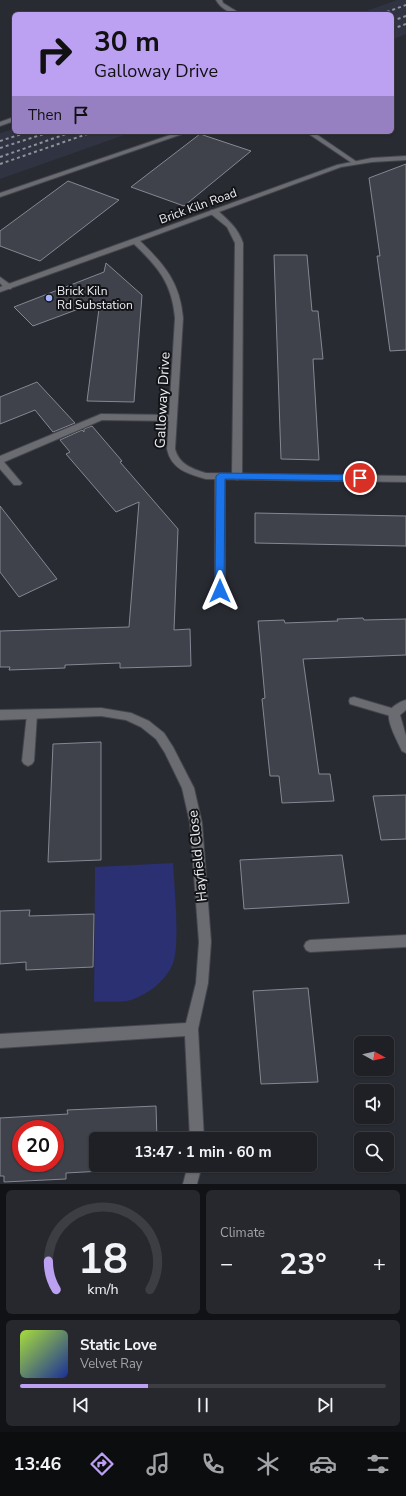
<!DOCTYPE html>
<html lang="en">
<head>
<meta charset="utf-8">
<style>
	:root { --surface:#1f2026; --page:#27282e; --text:#f1f3f6; --muted:#a1a3a7; --line:#3c3e43; --accent:#bca0f2 }
	body { margin:0; font-family:"Nunito Sans",sans-serif; background:var(--page); color:var(--text); height:100vh; display:flex; flex-direction:column; font-size:15px; white-space:nowrap }
	* { box-sizing:border-box; margin:0 }
	p { font-size:13px; color:var(--muted) }
	.icon { flex:none; width:22px; height:22px; fill:none; stroke:currentColor; stroke-width:2; stroke-linecap:round; stroke-linejoin:round }
	.map { position:relative; height:1184px; overflow:hidden }
	.sheet { display:flex; flex-direction:column; gap:6px; padding:6px; background:#111215; flex:1 }
	.sheet>* { flex:none }
	.top-card { position:absolute; left:12px; top:12px; width:382px; height:122px; border-radius:6px; box-shadow:0 1px 3px #0004,0 0 0 1px var(--line); background:#bca0f2; color:#111; overflow:hidden }
	.needle { width:26px; rotate:98deg }
	.controls { position:absolute; left:354px; top:1036px; display:grid; gap:8px }
	.controls a { display:grid; place-items:center; width:40px; height:40px; border-radius:6px; background:var(--surface); box-shadow:0 1px 3px #0004,0 0 0 1px var(--line); font-size:20px }
	.speed { position:absolute; left:12px; top:1120px; display:flex; gap:8px; font-size:20px; font-weight:700; text-align:center }
	.speed>* { display:grid; place-content:center; width:52px; height:52px; border-radius:50%; background:var(--surface); box-shadow:0 1px 3px #0004,0 0 0 1px var(--line); line-height:1 }
	.speed .limit { border:6px solid #d22; background:#fff; color:#111 }
	.pin { position:absolute; display:grid; place-items:center; width:34px; height:34px; color:#fff; margin:-17px; border:2px solid #fff; border-radius:50%; box-shadow:0 1px 4px #0007 }
	.me { position:absolute; width:44px; margin:-22px; rotate:0deg; stroke-linejoin:round; filter:drop-shadow(0 0 3px #0008) }
	.turn { display:flex; align-items:center; gap:14px; height:84px; padding:0 16px; font-size:18px }
	.turn .icon { width:52px; height:52px; stroke-width:2.5 }
	.turn b { display:block; font-size:28px; line-height:34px }
	.then { display:flex; align-items:center; height:38px; padding:0 16px; background:#0003; gap:8px; font-size:15px }
	.big { font-size:30px; font-weight:700; line-height:1.1 }
	.sheet .card { flex:1; display:flex; flex-direction:column; justify-content:center; gap:6px; min-width:0; padding:0 14px; border-radius:6px; background:var(--page) }
	.sheet .dial { align-items:center; gap:0 }
	.dial svg { height:104px; overflow:visible; fill:none; stroke:var(--line); stroke-width:7; stroke-linecap:round; text-anchor:middle }
	.dial text { fill:var(--text); stroke:none }
	.song { display:flex; align-items:center; gap:12px }
	.cover { width:48px; height:48px; border-radius:6px; background:linear-gradient(135deg,hsl(80 70% 55%),hsl(230 70% 35%)) }
	.played { height:4px; border-radius:2px; background:linear-gradient(90deg,var(--accent) 35%,var(--line) 35%) }
	.keys { display:flex; justify-content:space-around; direction:ltr }
	.heat { display:flex; justify-content:space-between; align-items:center; font-size:22px; direction:ltr }
	.sheet .tiles { flex:1; display:grid; gap:6px; grid-template-columns:1fr 1fr }
	.card:last-child { grid-column:span 2 }
	.trip { position:absolute; left:89px; top:1132px; width:228px; height:40px; border-radius:6px; background:var(--surface); box-shadow:0 1px 3px #0004,0 0 0 1px var(--line); font-weight:700; line-height:40px; text-align:center }
	.tab-bar { display:flex; height:64px; justify-content:space-around; align-items:center; background:#0c0d0f; color:var(--muted) }
	.tab-bar .icon { width:28px; height:28px }
	.tab-bar .active { color:var(--accent) }
	.tab-bar b { font-size:18px; color:var(--text) }
	.map>svg:first-child { display:block }
	.built { fill:#303341 }
	.green { fill:#2a3071 }
	.building { fill:#3f424b; stroke:#858792; fill-rule:evenodd }
	.lines { fill:none; stroke-linecap:round; stroke-linejoin:round }
	.service-casing { stroke:#44464e; stroke-width:2 }
	.minor-casing { stroke:#44464e; stroke-width:2 }
	.service { fill:#6b6c71; fill-rule:evenodd }
	.minor { fill:#6b6c71; fill-rule:evenodd }
	.rail { stroke:#8f9198; stroke-width:2; stroke-dasharray:3 3; stroke-linecap:butt }
	.route { fill:#1a73e8; stroke:#114b97 }
	.poi-dot { fill:#a4b2fc; stroke:#131417; stroke-width:1.5 }
	.labels { text-anchor:middle; stroke-width:4; stroke-linejoin:round; paint-order:stroke }
	.far-street-label { font-size:12px; fill:#edeff5; stroke:#131417 }
	.far-poi-label { font-size:12px; fill:#edeff5; stroke:#131417; text-anchor:start }
	.street-label { font-size:14px; fill:#edeff5; stroke:#131417 }
</style>
</head>
<body>
<div class="map">
<svg width="406" height="1184" viewBox="0 0 406 1184">
	<rect width="100%" height="100%" fill="#292b33"/>
	<g class="built">
		<path d="M397,0H406V34L392,40V14H358Z"/>
		<path d="M14,129V132H133L0,179V133Z"/>
	</g>
	<path class="green" d="M173,863C174,885 181,948 172,966C164,982 147,995 131,1000C120,1003 105,1001 94,1002L95,867Z"/>
	<g class="building">
		<path d="M200,134L251,151L184,206L131,187Z"/>
		<path d="M406,164V350L390,351L377,256H380L369,178Z"/>
		<path d="M68,181L119,200L40,261L0,246V231Z"/>
		<path d="M274,255H307L312,311H318L323,359H313L319,460L281,459Z"/>
		<path d="M106,263L142,295L134,402L87,401L100,301L33,326L14,307L104,272Z"/>
		<path d="M37,382L75,423L53,432L35,410L0,424V397Z"/>
		<path d="M92,426L122,461L120,462L178,529L174,630L190,629L191,666L120,668V663L65,665V668L9,670L10,667H0V631L129,627L139,502L116,512L66,454L70,452L60,440L82,430L84,432V429Z"/>
		<path d="M0,506L57,579L19,597L0,572Z"/>
		<path d="M255,513L406,516V546L255,543Z"/>
		<path d="M363,618L364,620L406,619V655L303,659L319,774H330L334,801L282,803L279,776H270L262,699L265,698L258,621L284,620L285,623L338,621L337,619Z"/>
		<path d="M101,742V860L48,862L53,744Z"/>
		<path d="M406,795V839L381,840L373,796Z"/>
		<path d="M342,855L349,903L244,909L240,860Z"/>
		<path d="M30,910L29,916L94,914L93,967L26,970V962L0,964V911Z"/>
		<path d="M308,988L318,1082L261,1084L253,991Z"/>
		<path d="M156,1106L157,1139H96V1165H157V1168L66,1173V1179L4,1182V1176H0V1118L68,1114L67,1110ZM21,1129H55V1163H21Z"/>
	</g>
	<g class="lines">
		<g class="service-casing">
			<g id="service">
				<path d="M216,0H222L223,3L241,14C231,14 221,9 216,0Z"/>
				<path d="M14,117V121L0,126V122Z"/>
				<path d="M179,132H188L0,197V193Z"/>
				<path d="M306,132H313L357,162L352,163Z"/>
				<path d="M211,210H217C228,220 238,228 243,243L242,477L237,480L232,477L235,243L227,227L211,214Z"/>
				<path d="M0,277L11,285V289H5L0,283Z"/>
				<path d="M101,414L173,415L177,418L173,421L102,420L4,462L20,481L22,483L20,485H14L0,469V456Z"/>
				<path d="M220,473L225,476V591L224,594H216L215,591V476Z"/>
				<path d="M354,697L398,710L399,713L398,716L394,717L350,704L349,701L350,698Z"/>
				<path d="M32,710L36,711L37,714L34,761L32,764L28,766L24,764L22,761L27,714L28,711Z"/>
			</g>
		</g>
		<g class="minor-casing">
			<g id="minor">
				<path d="M406,156V160L372,162L341,167L140,241C165,265 180,283 183,318L175,449C179,464 192,469 206,473L406,476V482L206,479C188,474 171,469 167,449L175,318C172,283 158,267 134,244L0,292V287L337,165L372,158Z"/>
				<path d="M406,700V710L400,715L406,736V753L402,751C398,742 387,723 389,713C390,707 401,701 406,700Z"/>
				<path d="M101,708L131,713L149,721L164,733L173,747L194,788L202,823L211,942L208,983L198,1029L204,1139H190L185,1036L0,1048V1034L186,1023L196,983L199,942L190,823L182,788L165,753L156,739L141,727L126,720L101,716L0,720V710Z"/>
				<path d="M406,935V947L310,952L306,950L304,946L306,942L310,940Z"/>
				<path d="M188,1165H202L197,1184H183Z"/>
			</g>
		</g>
		<use href="#service" class="service"/>
		<use href="#minor" class="minor"/>
		<g class="rail">
			<path d="M381,14L406,5"/>
			<path d="M392,21L406,16"/>
			<path d="M392,29L406,24"/>
			<path d="M0,141L28,132"/>
			<path d="M0,148L50,132"/>
			<path d="M0,157L72,132"/>
			<path d="M0,164L93,132"/>
		</g>
	</g>
	<path class="route" d="M220,473L360,475L364,478L360,481L225,479L224,591L220,595L215,591L216,476Z"/>
	<circle class="poi-dot" cx="49" cy="298" r="4"/>
	<g class="labels">
		<g class="far-street-label">
			<text transform="translate(198 206) rotate(-20)" y="4">Brick Kiln Road</text>
		</g>
		<g class="far-poi-label">
			<text x="57" y="295">Brick Kiln<tspan x="57" dy="14">Rd Substation</tspan></text>
		</g>
		<g class="street-label">
			<text transform="translate(162 400) rotate(-87)" y="5">Galloway Drive</text>
			<text transform="translate(197 856) rotate(-96)" y="5">Hayfield Close</text>
		</g>
	</g>
</svg>
<div class="controls">
<a><svg class="needle" viewBox="-14 -14 28 28"><path d="M0-13l5 13h-10z" fill="#e53935"/><path d="M0 13l5-13h-10z" fill="#a1a3a7"/></svg></a>
<a><svg class="icon" aria-label="sound" viewBox="0 0 24 24"><path d="M4 9h4l5-4v14l-5-4H4zM17 9q2 3 0 6"/></svg></a>
<a><svg class="icon" aria-label="search" viewBox="0 0 24 24"><circle cx="10" cy="10" r="6"/><path d="M15 15l6 6"/></svg></a>
</div>
<div class="speed"><div class="limit">20</div></div>
<div class="pin" style="left:360px;top:478px;background:#d93025"><svg class="icon" aria-label="arrive" viewBox="0 0 24 24"><path d="M6 21V4h12l-3 4 3 4H6"/></svg></div>
<svg class="me" style="left:220px;top:591px" viewBox="-20 -20 40 40"><path d="M0-17L14 15 0 8-14 15z" fill="#1a73e8" stroke="#fff" stroke-width="4"/></svg>
<div class="trip">13:47 · 1 min · 60 m</div>
<div class="top-card">
<div class="turn"><svg class="icon" aria-label="right" viewBox="0 0 24 24"><path d="M7 20v-9h11M14 6l5 5-5 5"/></svg><div><b>30 m</b>Galloway Drive</div></div>
<div class="then">Then<svg class="icon" aria-label="arrive" viewBox="0 0 24 24"><path d="M6 21V4h12l-3 4 3 4H6"/></svg></div>
</div>
</div>
<section class="sheet">
<div class="tiles">
<div class="card dial"><svg viewBox="0 0 100 80">
<path d="M14 69A42 42 0 1 1 86 69"/>
<path d="M14 69A42 42 0 0 1 8 47" stroke="#bca0f2"/>
<text x="50" y="56" font-size="32" font-weight="700">18</text>
<text x="50" y="72" font-size="11">km/h</text>
</svg></div>
<div class="card"><p>Climate</p>
<div class="heat"><a>−</a><b class="big">23°</b><a>+</a></div>
</div>
<div class="card">
<div class="song"><i class="cover"></i><div><b>Static Love</b><p>Velvet Ray</p></div></div>
<div class="played"></div>
<div class="keys"><svg class="icon" aria-label="previous" viewBox="0 0 24 24"><path d="M18 5L8 12l10 7zM5 5v14"/></svg><svg class="icon" aria-label="pause" viewBox="0 0 24 24"><path d="M8 5v14M16 5v14"/></svg><svg class="icon" aria-label="next" viewBox="0 0 24 24"><path d="M6 5l10 7-10 7zM19 5v14"/></svg></div>
</div>
</div>
</section>
<nav class="tab-bar">
<b>13:46</b>
<svg class="icon active" aria-label="directions" viewBox="0 0 24 24"><path d="M12 3l9 9-9 9-9-9zM9 14v-3h6M13 9l2 2-2 2"/></svg>
<svg class="icon" aria-label="music" viewBox="0 0 24 24"><path d="M9 18V5l10-2v13"/><circle cx="6" cy="18" r="3"/><circle cx="16" cy="16" r="3"/></svg>
<svg class="icon" aria-label="phone" viewBox="0 0 24 24"><path d="M5 4h4l2 5-3 2q2 4 5 5l2-3 5 2v4C11 20 4 13 5 4z"/></svg>
<svg class="icon" aria-label="climate" viewBox="0 0 24 24"><path d="M12 3v18M4 7l16 10M4 17L20 7"/></svg>
<svg class="icon" aria-label="car" viewBox="0 0 24 24"><path d="M5 17H2v-5l4-1 3-4h7l3 4 3 1v5h-3M9 17h6M6 11h13"/><circle cx="7" cy="17" r="2"/><circle cx="17" cy="17" r="2"/></svg>
<svg class="icon" aria-label="filters" viewBox="0 0 24 24"><path d="M4 7h16M4 17h16"/><circle cx="9" cy="7" r="2"/><circle cx="15" cy="17" r="2"/></svg>
</nav>
</body>
</html>
